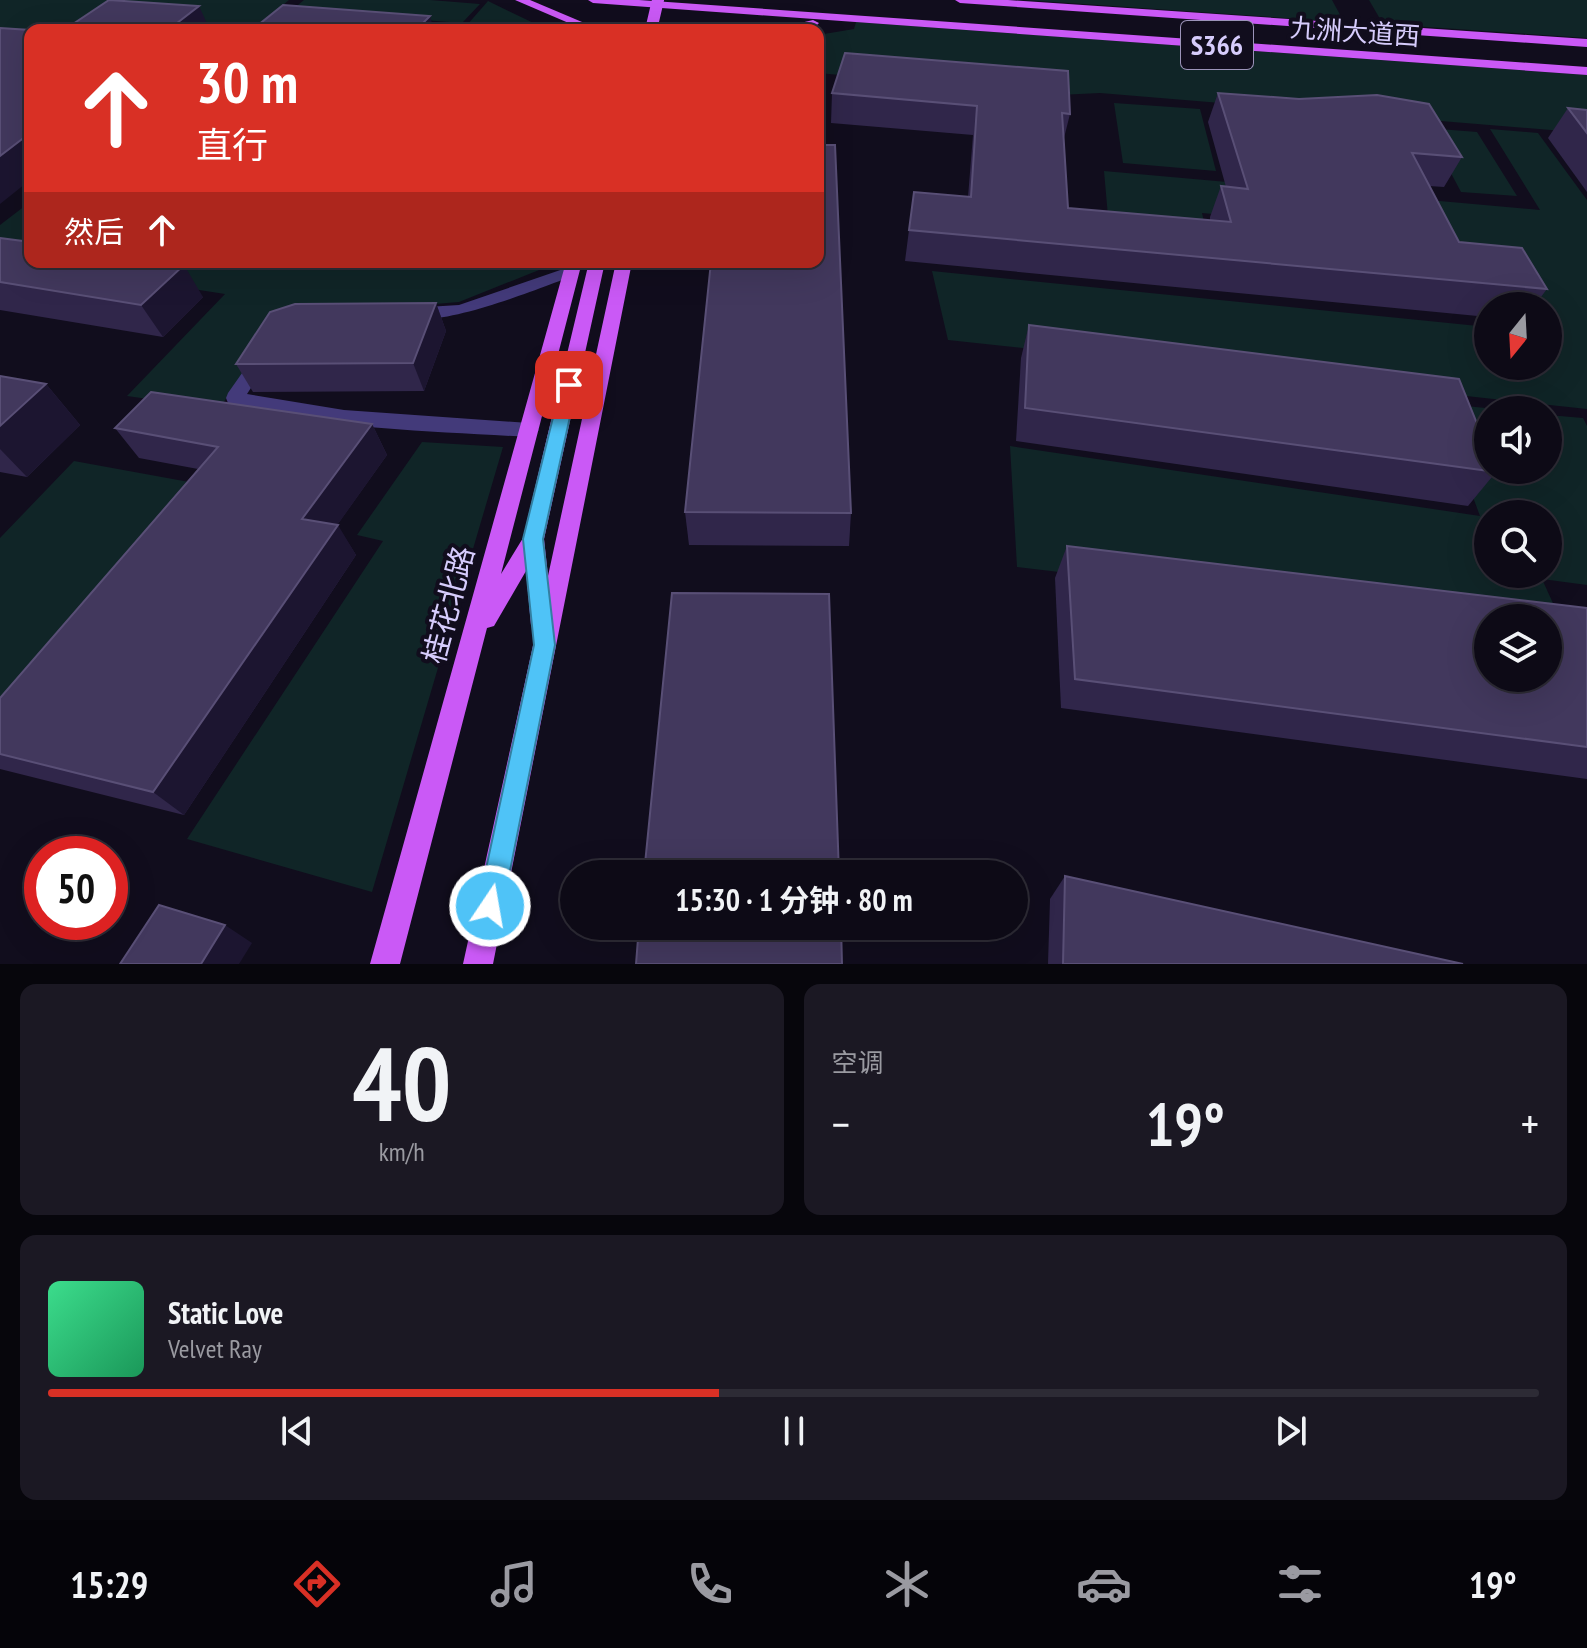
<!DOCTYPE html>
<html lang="zh">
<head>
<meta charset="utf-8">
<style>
	:root { --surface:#0d0a16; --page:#1b1823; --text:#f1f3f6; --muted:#9a9aa1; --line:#2d2b35; --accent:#d93025 }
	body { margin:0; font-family:"PT Sans Narrow","Noto Sans SC",sans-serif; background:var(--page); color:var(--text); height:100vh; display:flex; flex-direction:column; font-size:30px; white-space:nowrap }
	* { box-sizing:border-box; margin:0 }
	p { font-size:26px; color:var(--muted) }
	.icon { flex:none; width:44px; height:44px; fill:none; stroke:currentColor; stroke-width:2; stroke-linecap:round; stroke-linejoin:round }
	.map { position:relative; height:964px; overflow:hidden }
	.panel { display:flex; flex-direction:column; gap:20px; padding:20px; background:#07060c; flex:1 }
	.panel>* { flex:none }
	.banner { position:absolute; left:24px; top:24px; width:800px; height:244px; border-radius:16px; box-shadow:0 8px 32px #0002,0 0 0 2px var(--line); background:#d93025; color:#fff; overflow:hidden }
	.needle { width:52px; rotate:198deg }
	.controls { position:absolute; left:1474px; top:292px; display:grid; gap:16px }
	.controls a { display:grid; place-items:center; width:88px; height:88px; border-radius:50%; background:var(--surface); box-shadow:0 8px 32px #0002,0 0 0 2px var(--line); font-size:40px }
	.speed { position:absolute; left:24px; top:836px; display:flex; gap:16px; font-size:40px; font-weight:700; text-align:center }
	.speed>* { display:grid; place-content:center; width:104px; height:104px; border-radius:50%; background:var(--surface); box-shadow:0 8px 32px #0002,0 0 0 2px var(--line); line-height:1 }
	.speed .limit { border:12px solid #d22; background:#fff; color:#111 }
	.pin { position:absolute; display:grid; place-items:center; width:68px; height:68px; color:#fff; margin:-34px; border-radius:16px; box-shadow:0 4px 12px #0006 }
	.me { position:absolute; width:88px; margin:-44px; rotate:12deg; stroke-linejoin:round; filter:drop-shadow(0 0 6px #0008) }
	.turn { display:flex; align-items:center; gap:28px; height:168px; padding:0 40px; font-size:36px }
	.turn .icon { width:104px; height:104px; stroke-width:2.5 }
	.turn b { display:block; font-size:56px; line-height:68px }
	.then { display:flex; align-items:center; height:76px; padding:0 40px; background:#0003; gap:16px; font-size:30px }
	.big { font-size:60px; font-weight:700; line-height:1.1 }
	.panel .card { flex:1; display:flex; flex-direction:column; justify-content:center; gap:12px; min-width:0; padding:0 28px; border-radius:16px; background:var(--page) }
	.panel .dial { align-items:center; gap:0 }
	.dial b { font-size:104px; line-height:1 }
	.song { display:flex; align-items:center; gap:24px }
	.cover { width:96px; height:96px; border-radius:12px; background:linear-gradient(135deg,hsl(150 70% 55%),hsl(150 70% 35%)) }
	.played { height:8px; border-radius:4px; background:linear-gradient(90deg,var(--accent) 45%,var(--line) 45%) }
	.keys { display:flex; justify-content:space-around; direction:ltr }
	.heat { display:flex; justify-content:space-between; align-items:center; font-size:44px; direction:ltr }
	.panel .tiles { flex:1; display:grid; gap:20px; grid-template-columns:1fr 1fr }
	.card:last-child { grid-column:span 2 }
	.trip { position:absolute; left:560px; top:860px; width:468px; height:80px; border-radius:40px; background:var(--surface); box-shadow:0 8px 32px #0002,0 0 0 2px var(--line); font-weight:700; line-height:80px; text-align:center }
	.dock { display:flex; height:128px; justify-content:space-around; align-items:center; background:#050409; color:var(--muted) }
	.dock .icon { width:56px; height:56px }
	.dock .current { color:var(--accent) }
	.dock b { font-size:36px; color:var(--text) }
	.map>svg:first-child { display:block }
	.green { fill:#102527; fill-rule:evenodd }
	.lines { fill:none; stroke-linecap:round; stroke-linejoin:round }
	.minor { fill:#433a7a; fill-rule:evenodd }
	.major { fill:#ca59f6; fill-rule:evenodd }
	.major-bridge { stroke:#ca59f6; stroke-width:12 }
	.wall { fill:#30264a }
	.shaded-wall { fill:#1c1530 }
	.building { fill:#42385d; stroke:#594f76; stroke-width:2; fill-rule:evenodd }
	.route { fill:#4fc3f7; stroke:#337fa1; stroke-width:2 }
	.labels { text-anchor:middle; stroke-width:8; stroke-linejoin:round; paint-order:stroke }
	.far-street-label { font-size:26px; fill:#d6ccfc; stroke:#110d1d }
	.shield { fill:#110d1d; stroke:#9b93b9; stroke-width:2 }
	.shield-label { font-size:28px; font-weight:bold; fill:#d6ccfc }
	.street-label { font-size:30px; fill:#d6ccfc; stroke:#110d1d }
</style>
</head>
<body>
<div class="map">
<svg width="1587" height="964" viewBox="0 0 1587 964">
	<rect width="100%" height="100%" fill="#110d1d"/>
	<g class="green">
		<path d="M0,0H289L253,30L123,22L111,30L0,29Z"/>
		<path d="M304,0H430L480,4L462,23L292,10Z"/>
		<path d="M1025,0H1332L1344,22Z"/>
		<path d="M1369,0H1587V38L1383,24Z"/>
		<path d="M488,1L548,30H500L495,27L467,25Z"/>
		<path d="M856,22L1587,75V133L1100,93L1059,95L818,73V35L854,29Z"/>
		<path d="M1114,103L1200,109L1216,171L1123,163Z"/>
		<path d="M1427,128L1477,132L1517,196L1461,192Z"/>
		<path d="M1490,129L1538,133L1587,200V409L948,340L932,271L1488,327V366H1548V306H1532L1428,234L1202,213L1210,248L1110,239L1104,171L1540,210Z"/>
		<path d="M30,202V262H559L459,302L314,314L277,323L219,409L127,396L225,294L0,259V225Z"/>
		<path d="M1438,403L1504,410H1488V470H1548V415L1583,418L1587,426V585L1542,579L1566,632L1548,618H1488V623L1017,567L1010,446L1480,516ZM1488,514H1548V574H1488Z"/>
		<path d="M422,442L503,447L372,892L187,839L383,541L357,535Z"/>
		<path d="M74,461L211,486L0,741V538Z"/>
	</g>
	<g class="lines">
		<g class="minor">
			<path d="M572,266L578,268V274C547,285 426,336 403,313L411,308L459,305Z"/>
			<path d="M260,354L269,360L247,394L344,410L529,423L539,430L529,437C430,431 325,430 228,403L226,398L228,393L254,356Z"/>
		</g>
		<g class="major">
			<path d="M515,0H530L601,30H585Z"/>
			<path d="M588,0H639L1587,67V75L593,3Z"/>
			<path d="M955,0H1008L1587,39V47L960,3Z"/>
			<path d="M813,20L819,23L817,25L771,30Z"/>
			<path d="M566,262H582L501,574L523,538L589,262H605L544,539L548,576L616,262H632L493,964H463L536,632L531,625L526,571L494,626L487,628L400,964H370Z"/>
		</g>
		<path class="major-bridge" d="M651,30L658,0"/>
	</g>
	<g class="wall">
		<path d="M832,93L1070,114L1064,138L1068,208L1210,220V217L1221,186L1226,187L1208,122L1218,93L1462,157L1444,187L1429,186L1459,242L1547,289L1534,306H1488V317L905,261L909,230L968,197L973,135L831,123Z"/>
		<path d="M1568,108L1587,110V192L1548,138Z"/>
		<path d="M0,238L203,297L163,337L0,310Z"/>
		<path d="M436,303L446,331L424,391L253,392L236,364Z"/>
		<path d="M1029,325L1496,472L1468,506L1016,441L1021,358Z"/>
		<path d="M0,376L46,384L80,425L27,477L0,472Z"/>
		<path d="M372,424L387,455L337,525L356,555L184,815L0,769V698L198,469L139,458L115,428Z"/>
		<path d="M685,512L851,513L849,546L689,545Z"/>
		<path d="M1067,546L1587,608V779L1061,708L1055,578Z"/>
		<path d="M1065,876L1463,964H1048L1050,899Z"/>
	</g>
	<g class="shaded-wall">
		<path d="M199,6L210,30H168Z"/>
		<path d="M430,16L434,30L422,24Z"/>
		<path d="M30,133V180L0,204V156Z"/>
		<path d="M184,265L203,297L163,337L141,305Z"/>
		<path d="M436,303L446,331L424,391L413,363Z"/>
		<path d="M46,384L80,425L27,477L0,449V426Z"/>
		<path d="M372,424L387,455L321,548L302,519Z"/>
		<path d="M338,525L356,555L184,815L153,792Z"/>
		<path d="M225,925L252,943L239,964H201Z"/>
	</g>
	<g class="building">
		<path d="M109,0L199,6L168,30H64Z"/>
		<path d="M283,5L430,16L422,24L434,30H252Z"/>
		<path d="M0,28L30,30V133L0,156Z"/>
		<path d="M845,53L1068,71L1070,114L1062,113L1068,208L1231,222L1221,186L1248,189L1218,93L1299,99L1377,95L1429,104L1462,157L1412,153L1459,242L1522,248L1547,289L909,230L914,192L971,197L977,106L832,93Z"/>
		<path d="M1568,108L1587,110V133Z"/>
		<path d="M818,145H835L851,513L685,512L711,262H818Z"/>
		<path d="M0,238L30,242V262H162L184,265L141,305L0,282Z"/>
		<path d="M436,303L413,363L236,364L270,312L295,304Z"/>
		<path d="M1029,325L1459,379L1488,451V470H1495L1496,472L1025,408Z"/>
		<path d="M0,376L46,384L0,426Z"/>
		<path d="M151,392L372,424L302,519L338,525L153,792L0,754V698L218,447L115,428Z"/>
		<path d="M1067,546L1587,608V747L1075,679ZM1488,618H1548V678H1488Z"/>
		<path d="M672,593L829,594L839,874H644Z"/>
		<path d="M1065,876L1463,964H1063Z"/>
		<path d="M159,905L225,925L201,964H120Z"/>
		<path d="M639,926H841L842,964H636Z"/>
	</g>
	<path class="route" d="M569,380L577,385L543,539L555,645L503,906L499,915L490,919L481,915L478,906L534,645L523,539L561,385Z"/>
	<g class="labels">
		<g class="far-street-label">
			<text transform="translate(1355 32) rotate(4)" y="9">九洲大道西</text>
		</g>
		<rect class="shield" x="1181" y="21" width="72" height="48" rx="6"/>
		<g class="shield-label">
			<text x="1217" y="55">S366</text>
		</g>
		<g class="street-label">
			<text transform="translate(449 605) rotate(-75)" y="10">桂花北路</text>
		</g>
	</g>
</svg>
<div class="controls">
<a><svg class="needle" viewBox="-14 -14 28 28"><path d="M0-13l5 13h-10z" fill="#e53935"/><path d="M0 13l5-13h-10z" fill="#9a9aa1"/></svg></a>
<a><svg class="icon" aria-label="sound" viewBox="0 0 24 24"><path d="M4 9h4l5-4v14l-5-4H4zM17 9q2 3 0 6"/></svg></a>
<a><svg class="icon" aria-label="search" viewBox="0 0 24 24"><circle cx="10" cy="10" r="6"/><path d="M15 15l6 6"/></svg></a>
<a><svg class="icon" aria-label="layers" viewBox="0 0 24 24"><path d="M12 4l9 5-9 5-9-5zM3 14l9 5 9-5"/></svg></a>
</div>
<div class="speed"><div class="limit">50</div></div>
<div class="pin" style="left:569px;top:385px;background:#d93025"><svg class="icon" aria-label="arrive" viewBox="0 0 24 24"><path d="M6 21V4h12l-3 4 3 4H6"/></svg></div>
<svg class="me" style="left:490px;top:906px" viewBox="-20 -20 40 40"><circle r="17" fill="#4fc3f7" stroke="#fff" stroke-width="3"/><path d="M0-11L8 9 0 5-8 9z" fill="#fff"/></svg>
<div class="trip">15:30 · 1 分钟 · 80 m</div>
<div class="banner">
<div class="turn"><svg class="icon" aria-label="ahead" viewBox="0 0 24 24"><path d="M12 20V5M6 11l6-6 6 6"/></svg><div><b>30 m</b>直行</div></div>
<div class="then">然后<svg class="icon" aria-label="ahead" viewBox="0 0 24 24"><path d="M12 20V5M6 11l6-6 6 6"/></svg></div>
</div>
</div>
<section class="panel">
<div class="tiles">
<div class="card dial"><b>40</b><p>km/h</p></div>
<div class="card"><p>空调</p>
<div class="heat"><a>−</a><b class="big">19°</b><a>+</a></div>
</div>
<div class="card">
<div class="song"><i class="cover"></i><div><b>Static Love</b><p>Velvet Ray</p></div></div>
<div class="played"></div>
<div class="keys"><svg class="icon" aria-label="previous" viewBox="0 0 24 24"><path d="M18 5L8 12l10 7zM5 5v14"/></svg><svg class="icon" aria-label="pause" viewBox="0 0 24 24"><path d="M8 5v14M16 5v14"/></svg><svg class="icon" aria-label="next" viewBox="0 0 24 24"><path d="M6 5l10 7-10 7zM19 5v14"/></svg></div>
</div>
</div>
</section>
<nav class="dock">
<b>15:29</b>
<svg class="icon current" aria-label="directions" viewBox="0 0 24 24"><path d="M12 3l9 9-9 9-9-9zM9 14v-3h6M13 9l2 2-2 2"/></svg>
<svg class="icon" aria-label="music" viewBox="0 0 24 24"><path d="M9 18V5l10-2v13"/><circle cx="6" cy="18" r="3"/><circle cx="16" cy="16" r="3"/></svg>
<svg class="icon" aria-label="phone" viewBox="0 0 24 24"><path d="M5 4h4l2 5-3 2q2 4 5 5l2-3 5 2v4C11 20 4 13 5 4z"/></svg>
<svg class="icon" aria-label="climate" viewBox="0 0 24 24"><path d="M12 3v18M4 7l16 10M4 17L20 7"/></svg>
<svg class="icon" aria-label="car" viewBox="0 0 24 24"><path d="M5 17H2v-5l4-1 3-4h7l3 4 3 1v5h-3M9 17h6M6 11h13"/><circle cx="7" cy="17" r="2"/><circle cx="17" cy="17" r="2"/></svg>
<svg class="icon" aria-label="filters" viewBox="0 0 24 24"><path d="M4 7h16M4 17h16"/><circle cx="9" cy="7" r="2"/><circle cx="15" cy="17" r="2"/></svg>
<b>19°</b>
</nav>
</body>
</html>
